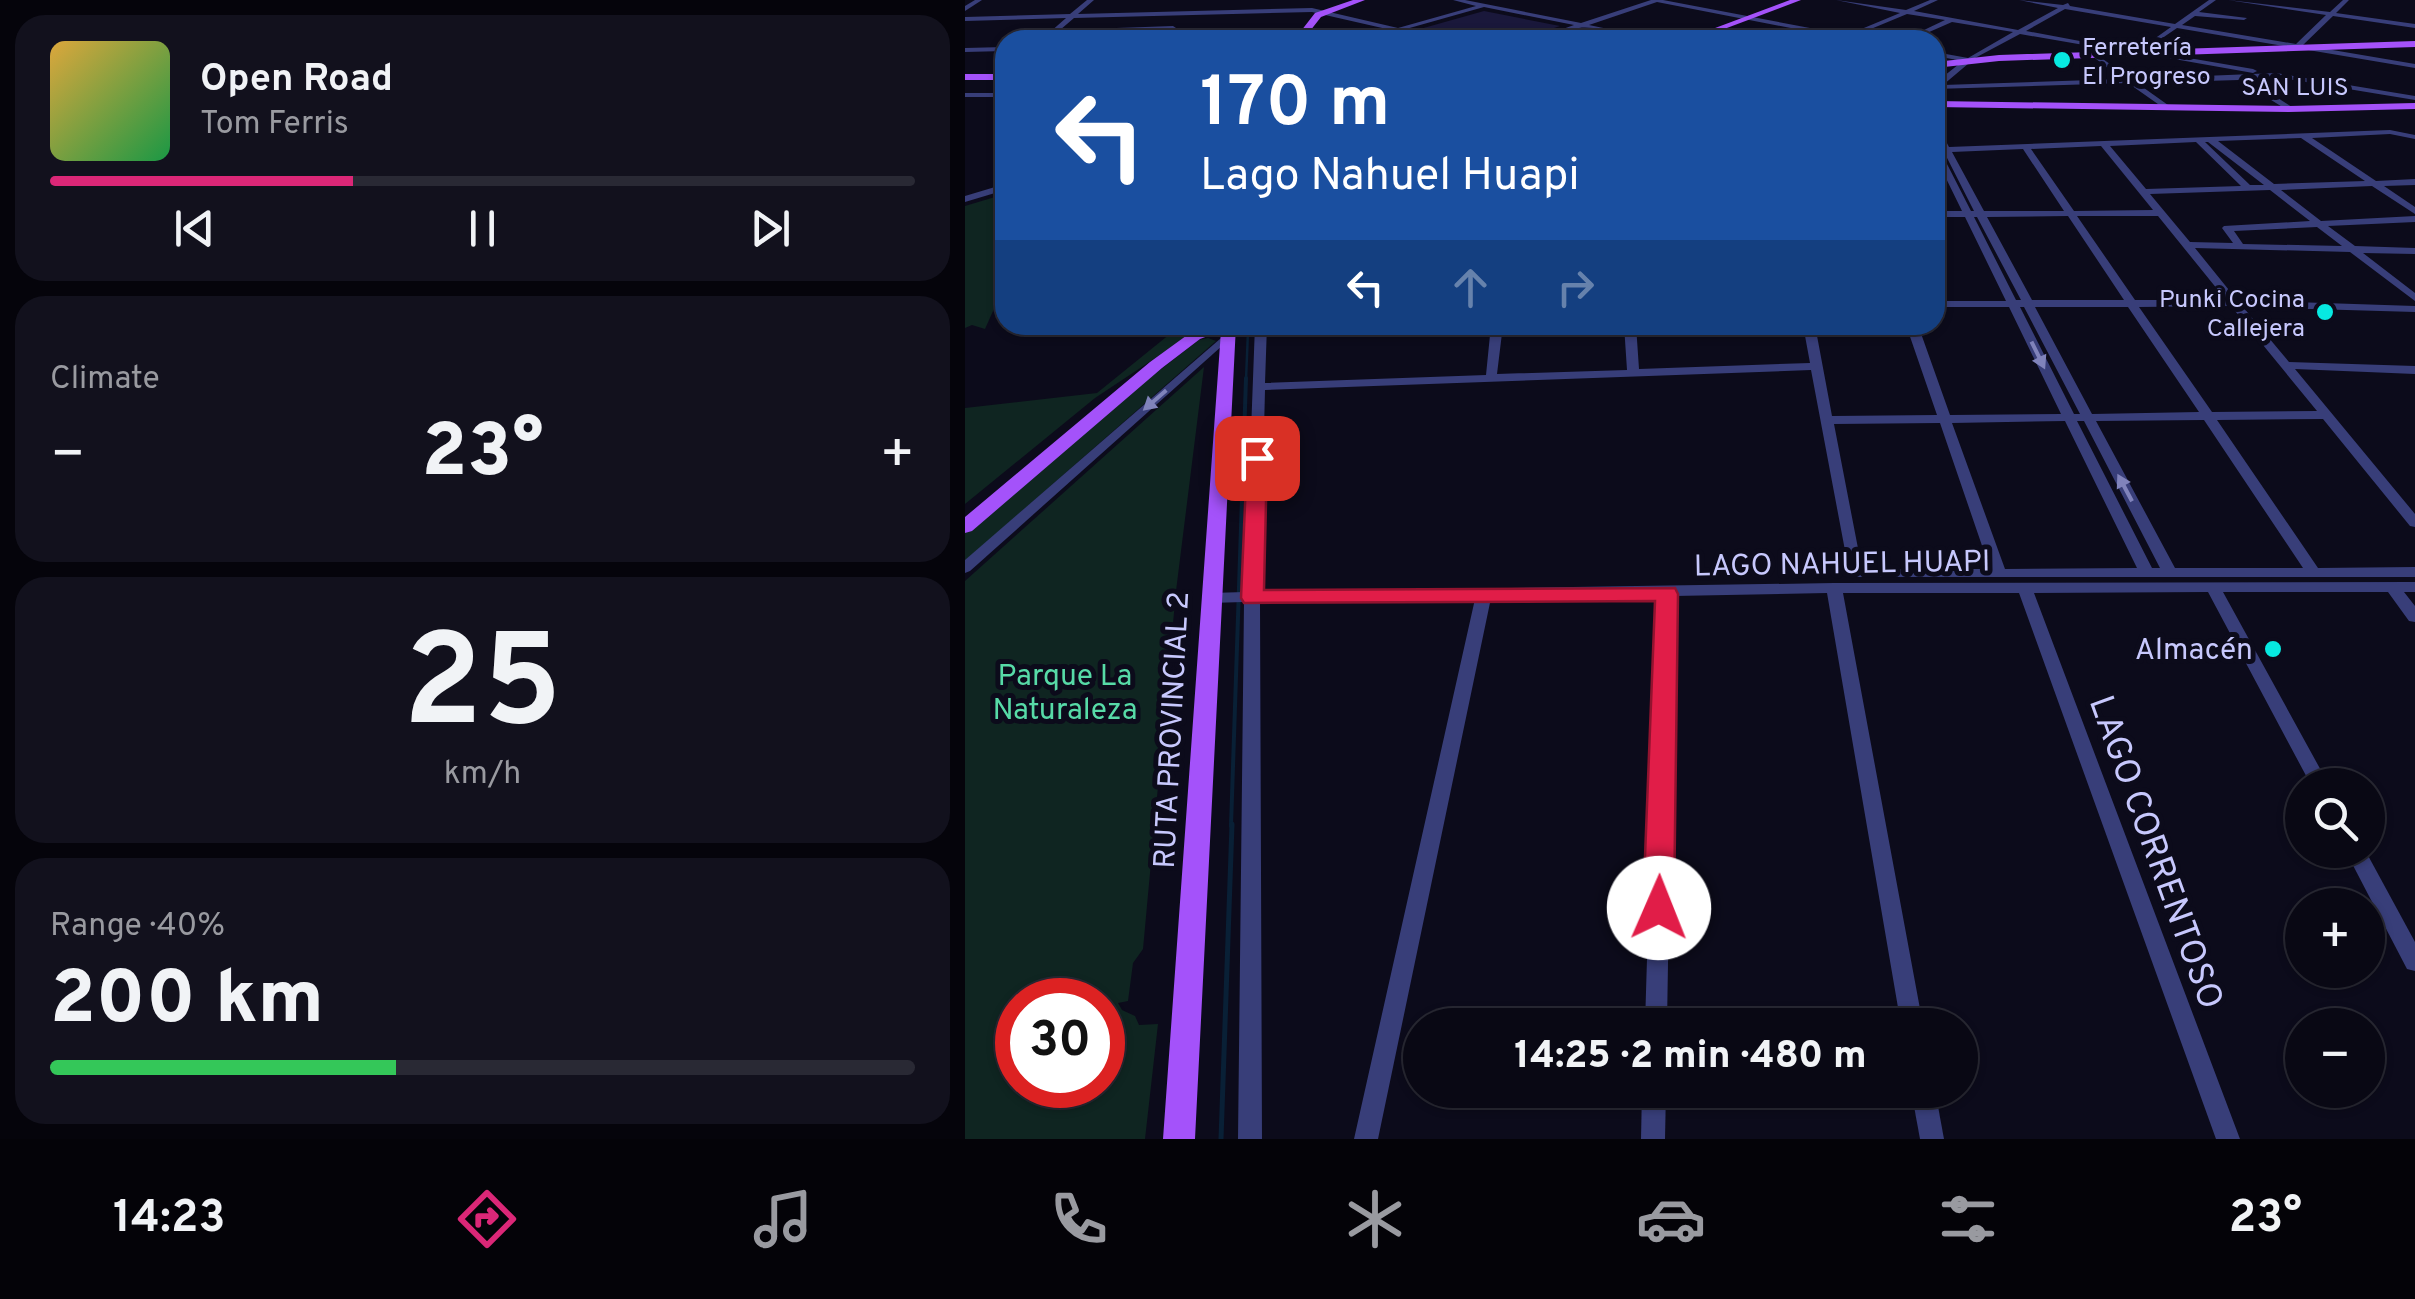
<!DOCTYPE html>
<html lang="en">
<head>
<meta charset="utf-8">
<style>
	:root { --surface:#090814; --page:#12111d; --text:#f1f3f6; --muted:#999aa0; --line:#292934; --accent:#db2777 }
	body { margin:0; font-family:Overpass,sans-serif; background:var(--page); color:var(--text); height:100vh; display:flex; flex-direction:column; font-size:38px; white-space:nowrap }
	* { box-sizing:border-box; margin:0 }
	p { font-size:32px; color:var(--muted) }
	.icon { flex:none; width:55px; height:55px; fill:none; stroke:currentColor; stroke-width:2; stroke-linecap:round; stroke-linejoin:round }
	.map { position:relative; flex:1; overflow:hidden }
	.sheet { display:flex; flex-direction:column; gap:15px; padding:15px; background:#05040b; width:965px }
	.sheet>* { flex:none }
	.guide { position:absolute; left:30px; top:30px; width:950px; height:305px; border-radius:30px; box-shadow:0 2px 8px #0004,0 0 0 2px var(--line); background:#1a4fa0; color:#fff; overflow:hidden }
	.tools { position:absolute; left:1320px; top:768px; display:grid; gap:20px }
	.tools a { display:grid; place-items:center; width:100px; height:100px; border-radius:50%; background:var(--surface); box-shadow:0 2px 8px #0004,0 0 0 2px var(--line); font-size:50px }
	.speed { position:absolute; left:30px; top:978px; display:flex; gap:20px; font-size:50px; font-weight:700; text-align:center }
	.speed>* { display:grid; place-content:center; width:130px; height:130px; border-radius:50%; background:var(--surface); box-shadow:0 2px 8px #0004,0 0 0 2px var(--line); line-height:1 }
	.speed .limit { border:15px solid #d22; background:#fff; color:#111 }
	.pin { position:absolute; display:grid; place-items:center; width:85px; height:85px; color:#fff; margin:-42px; border-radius:20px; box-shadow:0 5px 15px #0006 }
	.me { position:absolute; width:110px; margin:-55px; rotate:1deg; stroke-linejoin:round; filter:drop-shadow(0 0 8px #0008) }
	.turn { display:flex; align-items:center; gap:35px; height:210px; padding:0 40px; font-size:45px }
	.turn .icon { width:130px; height:130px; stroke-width:2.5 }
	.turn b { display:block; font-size:70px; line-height:85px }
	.lanes { display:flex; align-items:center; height:95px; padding:0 40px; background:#0003; justify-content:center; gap:50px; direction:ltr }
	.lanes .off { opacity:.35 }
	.big { font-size:75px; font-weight:800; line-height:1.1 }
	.sheet .tile { flex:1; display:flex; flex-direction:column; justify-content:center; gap:15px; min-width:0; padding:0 35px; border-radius:30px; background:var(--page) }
	.sheet .dial { align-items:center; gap:0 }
	.dial b { font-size:130px; line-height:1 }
	.song { display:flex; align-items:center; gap:30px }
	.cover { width:120px; height:120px; border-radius:15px; background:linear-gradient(135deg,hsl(40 70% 55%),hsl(140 70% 35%)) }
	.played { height:10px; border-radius:5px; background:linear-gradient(90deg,var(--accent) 35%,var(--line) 35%) }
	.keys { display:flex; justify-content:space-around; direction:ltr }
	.heat { display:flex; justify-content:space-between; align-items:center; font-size:55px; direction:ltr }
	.charge { height:15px; border-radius:8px; background:linear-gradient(90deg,#34c759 40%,var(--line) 0) }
	.trip { position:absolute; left:438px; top:1008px; width:575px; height:100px; border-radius:50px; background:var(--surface); box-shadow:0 2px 8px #0004,0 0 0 2px var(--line); font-weight:800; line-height:100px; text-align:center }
	.menu { display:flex; height:160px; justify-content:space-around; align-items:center; background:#040308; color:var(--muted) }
	.menu .icon { width:70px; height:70px }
	.menu .on { color:var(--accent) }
	.menu b { font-size:45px; color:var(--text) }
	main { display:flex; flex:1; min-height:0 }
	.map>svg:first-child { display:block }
	.green { fill:#0f2521; fill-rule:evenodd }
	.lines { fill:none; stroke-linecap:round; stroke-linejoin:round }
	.stream-far2 { stroke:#092036; stroke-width:2.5 }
	.stream-far1 { stroke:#092036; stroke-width:4 }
	.stream { stroke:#092036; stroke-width:5 }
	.building { fill:#1a183b }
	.minor { fill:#383e79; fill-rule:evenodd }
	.major { fill:#a452fa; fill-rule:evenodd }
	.oneway { fill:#8083bb }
	.route { fill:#e11d48; stroke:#92132f; stroke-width:2.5 }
	.poi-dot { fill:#07e9e1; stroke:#0c0b1b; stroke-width:4 }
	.labels { text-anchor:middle; stroke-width:10; stroke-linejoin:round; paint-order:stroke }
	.far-poi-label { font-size:25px; fill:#c7c8fd; stroke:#0c0b1b; text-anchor:start }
	.far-street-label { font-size:25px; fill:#c7c8fd; stroke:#0c0b1b }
	.street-label { font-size:30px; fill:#c7c8fd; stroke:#0c0b1b }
	.poi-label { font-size:30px; fill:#c7c8fd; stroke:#0c0b1b; text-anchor:end }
	.park-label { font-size:30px; fill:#57daa7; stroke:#0c0b1b }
	.near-street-label { font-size:35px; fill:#c7c8fd; stroke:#0c0b1b }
</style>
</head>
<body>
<main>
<section class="sheet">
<div class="tile">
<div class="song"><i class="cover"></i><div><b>Open Road</b><p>Tom Ferris</p></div></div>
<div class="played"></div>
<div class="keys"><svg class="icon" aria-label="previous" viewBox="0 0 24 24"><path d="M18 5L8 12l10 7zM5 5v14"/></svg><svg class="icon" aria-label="pause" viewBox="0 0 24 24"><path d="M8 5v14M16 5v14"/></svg><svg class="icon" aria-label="next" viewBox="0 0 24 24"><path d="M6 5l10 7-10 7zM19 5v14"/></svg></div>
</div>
<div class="tile"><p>Climate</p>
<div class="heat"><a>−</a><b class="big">23°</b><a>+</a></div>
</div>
<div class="tile dial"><b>25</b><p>km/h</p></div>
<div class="tile"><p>Range · 40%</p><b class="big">200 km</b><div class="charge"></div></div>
</section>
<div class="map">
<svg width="1450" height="1139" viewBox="0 0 1450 1139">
	<rect width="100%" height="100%" fill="#0c0b1b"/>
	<g class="green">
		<path d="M40,194V284L20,329L7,325L0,328V206Z"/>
		<path d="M216,325H240L130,398L0,504V408L132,393Z"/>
		<path d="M243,338L251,341L0,561V533L139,413L234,340Z"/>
		<path d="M239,367L211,591L178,949L168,963L163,1001L153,1003L157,1010L170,1016L174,1025L193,1024L180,1139H0V581ZM52,1000H138V1085H52Z"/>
	</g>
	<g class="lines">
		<path class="stream-far2" d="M281,380L283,331"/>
		<path class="stream-far1" d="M266,826L281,378"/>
		<path class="stream" d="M256,1139L267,824"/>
	</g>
	<path class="building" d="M519,11L595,26L553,40H497L455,29Z"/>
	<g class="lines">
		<g class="minor">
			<path d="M10,0H17L0,11V6Z"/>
			<path d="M122,0H129L113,14L347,8L433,28L511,6L488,0H500L616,23L686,0H698L882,35L935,13L871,0L941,10L965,0H973L949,11L1053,30L1093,8L1054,0L1098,5L1103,3L1105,6L1210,24L1244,0H1251L1234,12L1282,18L1279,20L1230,16L1217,25L1331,44L1361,15L1263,0L1365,12L1378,0H1384L1371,13L1450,24V28L1368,16L1338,45L1450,64V68L1212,28L1177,52L1175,49L1206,27L1100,9L1061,31L1168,51L1165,53L1055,34L1010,58L978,85L1157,79L1126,55L1128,52L1166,79L1311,73L1450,96V100L1317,78L1283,79L1327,107L1324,111L1274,80L1172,83L1203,105L1200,109L1163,83L970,89V83L998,61L970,56V52L1003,58L1048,32L987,22L946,40H938L980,20L942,14L889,36L902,40L882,39L692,2L624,25L695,40C671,40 634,25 614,28C598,30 584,40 567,40L609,25L519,7L441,29L483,40C466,40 450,31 434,31C420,32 407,40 393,40L426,30L347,12L109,18L95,30L208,26L211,28L90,34L83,40H76L101,18L0,21V17L105,14Z"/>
			<path d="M40,47V51L0,52V48Z"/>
			<path d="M1183,51L1288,69L1292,71L1288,73L1181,54Z"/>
			<rect x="0" y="93" width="40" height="4"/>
			<path d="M970,126L974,128L984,147L1425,130L1450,135V139L1425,134L1347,138L1411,181L1450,179V185L1419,186L1450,207V214L1407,186L1316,190L1356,221L1450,216V222L1363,226L1390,246L1450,248V254L1398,253L1450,293V301L1385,252L1230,248L1272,300L1450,306V312L1278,307L1324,362L1450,366V374L1330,369L1450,514V527L1445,526L1358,419L1252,420L1353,568L1450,567V577H885L846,370L300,390L295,592L869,583L1450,582V592H1439L1450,606V622L1444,621L1423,592H1258L1364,785H1346L1243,592L1069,593L1275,1139H1251L1054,593H878L958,1025H936L862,593L709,596L702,1025H680L693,596L526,598L413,1139H389L510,599L295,602L297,1139H273L279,602L245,603L237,598L245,593L280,592L290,325H302L300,383L521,375L526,325H538L532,374L662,370L659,325H671L674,369L845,363L838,325H850L867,416L972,415L941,325H953L985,415L1096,414L1044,307H970V301H1041L1000,217H970V211H997L974,164L978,161L982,164L1006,211H1009L979,152L970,150L976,147L970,136ZM1336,138L1400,181L1309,184L1253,141ZM1231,142L1276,186L1181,189L1145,146ZM1240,142H1243L1299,185H1285ZM1136,146L1188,210L1109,211L1066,149ZM1058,149L1099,211H1019L987,152ZM1305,190L1345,221L1259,226L1257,228L1268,243L1225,242L1185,194ZM1103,216L1159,300H1067L1022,217ZM1112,216H1193L1261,300H1170ZM1009,217H1012L1056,300H1051ZM1352,227L1377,246L1278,244L1269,231ZM1266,306L1352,411L1247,412L1174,307ZM1055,307H1059L1115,414H1109ZM1070,307H1163L1234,412L1127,414ZM1239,420L1338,568H1210L1131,421ZM1100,421L1172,568L1040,569L987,423ZM1112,421H1119L1195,568H1187ZM975,423L1025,569H897L869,424Z"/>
			<path d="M40,184V190L0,202V196Z"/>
			<path d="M263,332L267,333V337L5,571L0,573V560Z"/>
			<path d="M1380,850H1400L1450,942V971L1442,969Z"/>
			<path d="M677,1090H701L700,1139H676Z"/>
			<path d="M946,1090H970L979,1139H955Z"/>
		</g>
		<g class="major">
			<path d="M388,0H400L356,17L338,40H329L350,13Z"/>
			<path d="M825,0H836L730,40H718Z"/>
			<path d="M1450,41V47L1034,61L970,68V62L1034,55Z"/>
			<rect x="0" y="74" width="40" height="6"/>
			<path d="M970,101L1324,106L1450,103V109L1324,112L970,107Z"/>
			<path d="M245,325H271L230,1139H198L256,331L235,339L197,368L7,531L0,533V517L185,362L225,333Z"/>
		</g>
	</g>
	<defs><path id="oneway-solid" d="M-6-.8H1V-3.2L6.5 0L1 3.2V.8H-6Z" transform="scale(2.5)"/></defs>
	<g class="oneway">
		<use href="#oneway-solid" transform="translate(1073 355) rotate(64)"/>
		<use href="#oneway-solid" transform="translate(190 400) rotate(139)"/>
		<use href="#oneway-solid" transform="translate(1160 488) rotate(-118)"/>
	</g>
	<path class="route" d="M292,451L302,458L299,590L710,588L713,594L709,908L704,917L694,921L683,917L678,908L690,601L279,603L276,598L282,458Z"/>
	<g class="poi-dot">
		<circle cx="1097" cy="60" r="10"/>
		<circle cx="1360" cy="312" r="10"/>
		<circle cx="1308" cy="649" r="10"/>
	</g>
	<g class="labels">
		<g class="far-poi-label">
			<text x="1117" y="55">Ferretería<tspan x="1117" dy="29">El Progreso</tspan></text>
			<text x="1340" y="307" text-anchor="end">Punki Cocina<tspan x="1340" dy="29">Callejera</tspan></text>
		</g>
		<g class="far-street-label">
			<text x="1330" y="95">SAN LUIS</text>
		</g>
		<g class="street-label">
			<text transform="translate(877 563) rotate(-1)" y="10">LAGO NAHUEL HUAPI</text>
			<text transform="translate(206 730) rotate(-87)" y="10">RUTA PROVINCIAL 2</text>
		</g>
		<g class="poi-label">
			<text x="1288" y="659">Almacén</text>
		</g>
		<g class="park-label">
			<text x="100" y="685">Parque La<tspan x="100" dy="34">Naturaleza</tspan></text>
		</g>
		<g class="near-street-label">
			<text transform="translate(1192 852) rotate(70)" y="12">LAGO CORRENTOSO</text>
		</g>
	</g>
</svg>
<div class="tools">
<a><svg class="icon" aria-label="search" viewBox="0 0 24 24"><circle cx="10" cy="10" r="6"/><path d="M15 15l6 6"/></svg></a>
<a>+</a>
<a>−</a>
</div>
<div class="speed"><div class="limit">30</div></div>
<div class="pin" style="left:292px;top:458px;background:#d93025"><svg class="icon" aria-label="arrive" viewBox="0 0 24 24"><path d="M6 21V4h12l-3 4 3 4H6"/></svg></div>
<svg class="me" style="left:694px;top:908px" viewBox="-20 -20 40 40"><circle r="19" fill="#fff"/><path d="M0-13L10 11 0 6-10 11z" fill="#e11d48"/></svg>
<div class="trip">14:25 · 2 min · 480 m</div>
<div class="guide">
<div class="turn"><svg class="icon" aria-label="left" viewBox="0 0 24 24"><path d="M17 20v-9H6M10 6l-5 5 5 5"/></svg><div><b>170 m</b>Lago Nahuel Huapi</div></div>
<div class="lanes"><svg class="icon" aria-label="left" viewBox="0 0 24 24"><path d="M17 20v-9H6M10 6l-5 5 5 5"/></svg><svg class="icon off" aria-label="ahead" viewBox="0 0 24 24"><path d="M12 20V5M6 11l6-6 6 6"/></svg><svg class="icon off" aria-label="right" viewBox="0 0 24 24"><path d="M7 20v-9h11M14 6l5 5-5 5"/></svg></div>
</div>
</div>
</main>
<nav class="menu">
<b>14:23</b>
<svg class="icon on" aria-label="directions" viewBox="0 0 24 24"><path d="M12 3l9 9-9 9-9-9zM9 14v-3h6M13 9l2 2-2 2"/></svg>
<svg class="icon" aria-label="music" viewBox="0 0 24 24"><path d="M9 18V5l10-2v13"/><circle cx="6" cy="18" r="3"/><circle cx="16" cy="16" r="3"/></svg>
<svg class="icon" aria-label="phone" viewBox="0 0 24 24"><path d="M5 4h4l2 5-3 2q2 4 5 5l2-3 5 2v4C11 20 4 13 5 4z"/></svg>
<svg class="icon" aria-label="climate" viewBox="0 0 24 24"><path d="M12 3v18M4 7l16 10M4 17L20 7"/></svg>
<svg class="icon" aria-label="car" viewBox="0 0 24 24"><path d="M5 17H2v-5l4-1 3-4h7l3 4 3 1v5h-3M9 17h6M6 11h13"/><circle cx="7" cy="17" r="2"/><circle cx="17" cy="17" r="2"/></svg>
<svg class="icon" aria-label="filters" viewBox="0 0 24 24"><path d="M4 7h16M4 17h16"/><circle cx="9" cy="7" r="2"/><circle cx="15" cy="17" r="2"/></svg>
<b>23°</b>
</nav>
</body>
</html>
